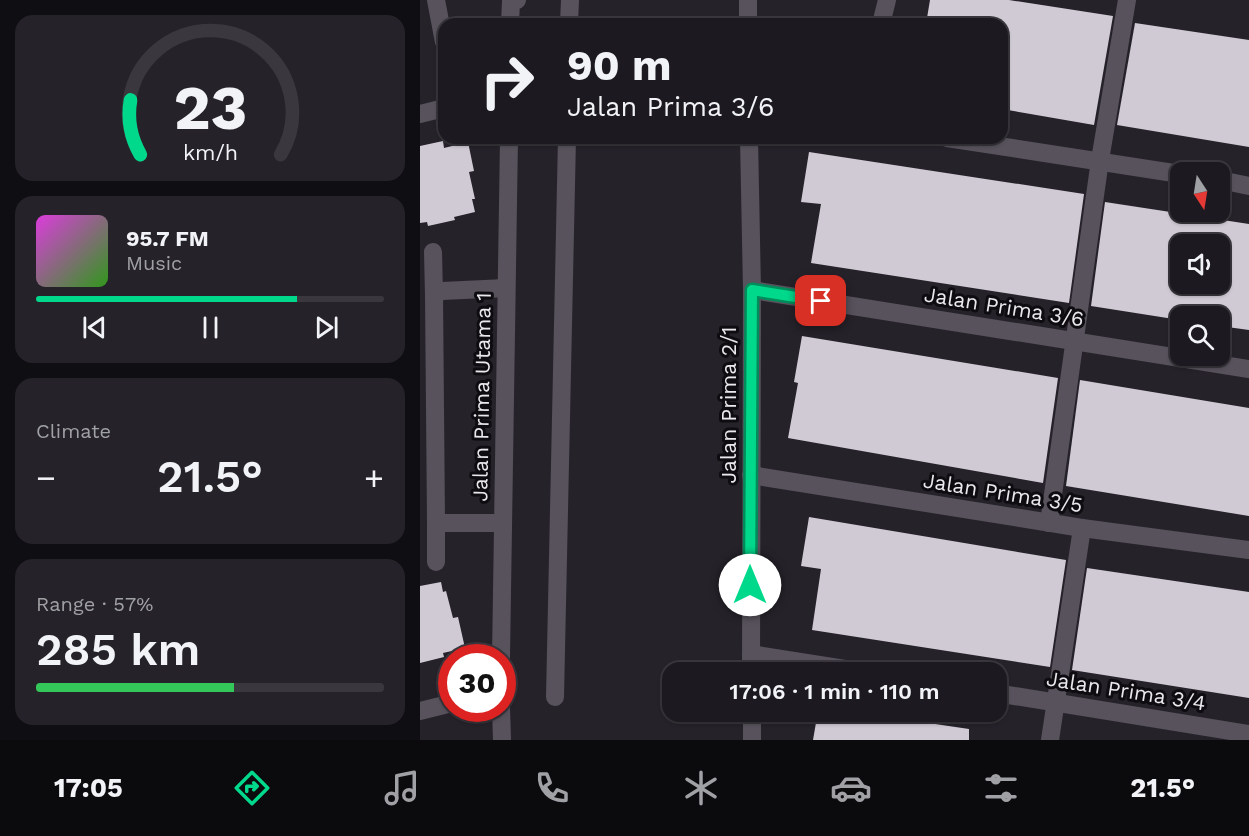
<!DOCTYPE html>
<html lang="en">
<head>
<meta charset="utf-8">
<style>
	:root { --surface:#1c1a20; --page:#252329; --text:#f1f3f6; --muted:#a0a1a5; --line:#3a383e; --accent:#00d98c }
	body { margin:0; font-family:"Work Sans",sans-serif; background:var(--page); color:var(--text); height:100vh; display:flex; flex-direction:column; font-size:22px; white-space:nowrap }
	* { box-sizing:border-box; margin:0 }
	p { font-size:20px; color:var(--muted) }
	.icon { flex:none; width:33px; height:33px; fill:none; stroke:currentColor; stroke-width:2; stroke-linecap:round; stroke-linejoin:round }
	.map { position:relative; flex:1; overflow:hidden }
	.details { display:flex; flex-direction:column; gap:15px; padding:15px; background:#0f0e12; width:420px }
	.details>* { flex:none }
	.top-card { position:absolute; left:18px; top:18px; width:570px; height:126px; border-radius:18px; box-shadow:0 2px 4px #0004,0 0 0 2px var(--line); background:#1c1a20; color:var(--text); overflow:hidden }
	.needle { width:39px; rotate:168deg }
	.fabs { position:absolute; left:750px; top:162px; display:grid; gap:12px }
	.fabs a { display:grid; place-items:center; width:60px; height:60px; border-radius:12px; background:var(--surface); box-shadow:0 2px 4px #0004,0 0 0 2px var(--line); font-size:30px }
	.speed { position:absolute; left:18px; top:644px; display:flex; gap:12px; font-size:30px; font-weight:700; text-align:center }
	.speed>* { display:grid; place-content:center; width:78px; height:78px; border-radius:50%; background:var(--surface); box-shadow:0 2px 4px #0004,0 0 0 2px var(--line); line-height:1 }
	.speed .limit { border:9px solid #d22; background:#fff; color:#111 }
	.pin { position:absolute; display:grid; place-items:center; width:51px; height:51px; color:#fff; margin:-26px; border-radius:12px; box-shadow:0 3px 9px #0006 }
	.me { position:absolute; width:66px; margin:-33px; rotate:0deg; stroke-linejoin:round; filter:drop-shadow(0 0 4px #0008) }
	.turn { display:flex; align-items:center; gap:21px; height:126px; padding:0 30px; font-size:27px }
	.turn .icon { width:78px; height:78px; stroke-width:2.5 }
	.turn b { display:block; font-size:42px; line-height:51px }
	.big { font-size:45px; font-weight:600; line-height:1.1 }
	.details .card { flex:1; display:flex; flex-direction:column; justify-content:center; gap:9px; min-width:0; padding:0 21px; border-radius:18px; background:var(--page) }
	.details .dial { align-items:center; gap:0 }
	.dial svg { height:156px; overflow:visible; fill:none; stroke:var(--line); stroke-width:7; stroke-linecap:round; text-anchor:middle }
	.dial text { fill:var(--text); stroke:none }
	.song { display:flex; align-items:center; gap:18px }
	.cover { width:72px; height:72px; border-radius:9px; background:linear-gradient(135deg,hsl(300 70% 55%),hsl(110 70% 35%)) }
	.played { height:6px; border-radius:3px; background:linear-gradient(90deg,var(--accent) 75%,var(--line) 75%) }
	.keys { display:flex; justify-content:space-around; direction:ltr }
	.heat { display:flex; justify-content:space-between; align-items:center; font-size:33px; direction:ltr }
	.charge { height:9px; border-radius:4px; background:linear-gradient(90deg,#34c759 57%,var(--line) 0) }
	.trip { position:absolute; left:242px; top:662px; width:345px; height:60px; border-radius:18px; background:var(--surface); box-shadow:0 2px 4px #0004,0 0 0 2px var(--line); font-weight:600; line-height:60px; text-align:center }
	.tabs { display:flex; height:96px; justify-content:space-around; align-items:center; background:#0b0a0d; color:var(--muted) }
	.tabs .icon { width:42px; height:42px }
	.tabs .selected { color:var(--accent) }
	.tabs b { font-size:27px; color:var(--text) }
	main { display:flex; flex:1; min-height:0 }
	.map>svg:first-child { display:block }
	.building { fill:#d0cad5; fill-rule:evenodd }
	.lines { fill:none; stroke-linecap:round; stroke-linejoin:round }
	.minor { stroke:#57525c; stroke-width:18 }
	.route-casing { stroke:#008d5b; stroke-width:15 }
	.route { stroke:#00d98c; stroke-width:10 }
	.labels { text-anchor:middle; stroke-width:6; stroke-linejoin:round; paint-order:stroke }
	.street-label { font-size:21px; fill:#eae7ed; stroke:#0e0c10 }
</style>
</head>
<body>
<main>
<section class="details">
<div class="card dial"><svg viewBox="0 0 100 80">
<path d="M14 69A42 42 0 1 1 86 69"/>
<path d="M14 69A42 42 0 0 1 9 41" stroke="#00d98c"/>
<text x="50" y="56" font-size="32" font-weight="700">23</text>
<text x="50" y="72" font-size="11">km/h</text>
</svg></div>
<div class="card">
<div class="song"><i class="cover"></i><div><b>95.7 FM</b><p>Music</p></div></div>
<div class="played"></div>
<div class="keys"><svg class="icon" aria-label="previous" viewBox="0 0 24 24"><path d="M18 5L8 12l10 7zM5 5v14"/></svg><svg class="icon" aria-label="pause" viewBox="0 0 24 24"><path d="M8 5v14M16 5v14"/></svg><svg class="icon" aria-label="next" viewBox="0 0 24 24"><path d="M6 5l10 7-10 7zM19 5v14"/></svg></div>
</div>
<div class="card"><p>Climate</p>
<div class="heat"><a>−</a><b class="big">21.5°</b><a>+</a></div>
</div>
<div class="card"><p>Range · 57%</p><b class="big">285 km</b><div class="charge"></div></div>
</section>
<div class="map">
<svg width="829" height="740" viewBox="0 0 829 740">
	<rect width="100%" height="100%" fill="#26222a"/>
	<g class="building">
		<path d="M510,0H589L693,16L674,125L582,109V24H506Z"/>
		<path d="M715,23L829,40V147L697,125Z"/>
		<path d="M23,141L24,148L48,142L54,171L49,172L55,199H52L55,212L34,217L35,220L8,226L7,222L0,223V146Z"/>
		<path d="M389,152L664,194L649,303L391,263L401,204L381,202Z"/>
		<path d="M685,202L829,224V330L800,326V316H760V320L671,306ZM760,244H800V284H760Z"/>
		<path d="M382,336L638,378L623,483L368,438L378,383L374,382Z"/>
		<path d="M660,380L829,408V516L646,486Z"/>
		<path d="M389,517L646,560L630,667L392,630L401,569L381,566Z"/>
		<path d="M667,568L829,592V698L652,670Z"/>
		<path d="M21,582L23,592L26,591L33,618L38,617L45,648L23,653L24,657L0,663V586Z"/>
		<path d="M398,711H427L549,729V740H393Z"/>
	</g>
	<g class="lines">
		<g class="minor">
			<path d="M16,0L24,42"/>
			<path d="M328,0V24"/>
			<path d="M90,24L91,1L97,0"/>
			<path d="M149,24L150,0"/>
			<path d="M461,24L467,0"/>
			<path d="M0,114L24,108"/>
			<path d="M329,138L332,290L331,672"/>
			<path d="M527,138L760,174"/>
			<path d="M800,180L829,186"/>
			<path d="M13,252L14,295"/>
			<path d="M332,290L829,369"/>
			<path d="M331,475L662,528L829,550"/>
			<path d="M16,521V562"/>
			<path d="M83,523H22L16,521L14,295L22,291L86,288"/>
			<path d="M629,523L680,160L707,0"/>
			<path d="M331,654L444,672"/>
			<path d="M81,657L89,138"/>
			<path d="M576,693L829,734"/>
			<path d="M135,697L147,138"/>
			<path d="M81,708L82,740"/>
			<path d="M0,711L32,703"/>
			<path d="M332,711V740"/>
			<path d="M630,740L662,528"/>
		</g>
	</g>
	<g class="lines">
		<g class="route-casing">
			<path id="route" d="M330,585L332,290L401,301"/>
		</g>
		<use href="#route" class="route"/>
	</g>
	<g class="labels">
		<g class="street-label">
			<text transform="translate(584 307) rotate(9)" y="7">Jalan Prima 3/6</text>
			<text transform="translate(62 397) rotate(-89)" y="7">Jalan Prima Utama 1</text>
			<text transform="translate(309 405) rotate(-90)" y="7">Jalan Prima 2/1</text>
			<text transform="translate(583 493) rotate(9)" y="7">Jalan Prima 3/5</text>
			<text transform="translate(706 691) rotate(9)" y="7">Jalan Prima 3/4</text>
		</g>
	</g>
</svg>
<div class="fabs">
<a><svg class="needle" viewBox="-14 -14 28 28"><path d="M0-13l5 13h-10z" fill="#e53935"/><path d="M0 13l5-13h-10z" fill="#a0a1a5"/></svg></a>
<a><svg class="icon" aria-label="sound" viewBox="0 0 24 24"><path d="M4 9h4l5-4v14l-5-4H4zM17 9q2 3 0 6"/></svg></a>
<a><svg class="icon" aria-label="search" viewBox="0 0 24 24"><circle cx="10" cy="10" r="6"/><path d="M15 15l6 6"/></svg></a>
</div>
<div class="speed"><div class="limit">30</div></div>
<div class="pin" style="left:401px;top:301px;background:#d93025"><svg class="icon" aria-label="arrive" viewBox="0 0 24 24"><path d="M6 21V4h12l-3 4 3 4H6"/></svg></div>
<svg class="me" style="left:330px;top:585px" viewBox="-20 -20 40 40"><circle r="19" fill="#fff"/><path d="M0-13L10 11 0 6-10 11z" fill="#00d98c"/></svg>
<div class="trip">17:06 · 1 min · 110 m</div>
<div class="top-card">
<div class="turn"><svg class="icon" aria-label="right" viewBox="0 0 24 24"><path d="M7 20v-9h11M14 6l5 5-5 5"/></svg><div><b>90 m</b>Jalan Prima 3/6</div></div>
</div>
</div>
</main>
<nav class="tabs">
<b>17:05</b>
<svg class="icon selected" aria-label="directions" viewBox="0 0 24 24"><path d="M12 3l9 9-9 9-9-9zM9 14v-3h6M13 9l2 2-2 2"/></svg>
<svg class="icon" aria-label="music" viewBox="0 0 24 24"><path d="M9 18V5l10-2v13"/><circle cx="6" cy="18" r="3"/><circle cx="16" cy="16" r="3"/></svg>
<svg class="icon" aria-label="phone" viewBox="0 0 24 24"><path d="M5 4h4l2 5-3 2q2 4 5 5l2-3 5 2v4C11 20 4 13 5 4z"/></svg>
<svg class="icon" aria-label="climate" viewBox="0 0 24 24"><path d="M12 3v18M4 7l16 10M4 17L20 7"/></svg>
<svg class="icon" aria-label="car" viewBox="0 0 24 24"><path d="M5 17H2v-5l4-1 3-4h7l3 4 3 1v5h-3M9 17h6M6 11h13"/><circle cx="7" cy="17" r="2"/><circle cx="17" cy="17" r="2"/></svg>
<svg class="icon" aria-label="filters" viewBox="0 0 24 24"><path d="M4 7h16M4 17h16"/><circle cx="9" cy="7" r="2"/><circle cx="15" cy="17" r="2"/></svg>
<b>21.5°</b>
</nav>
</body>
</html>
